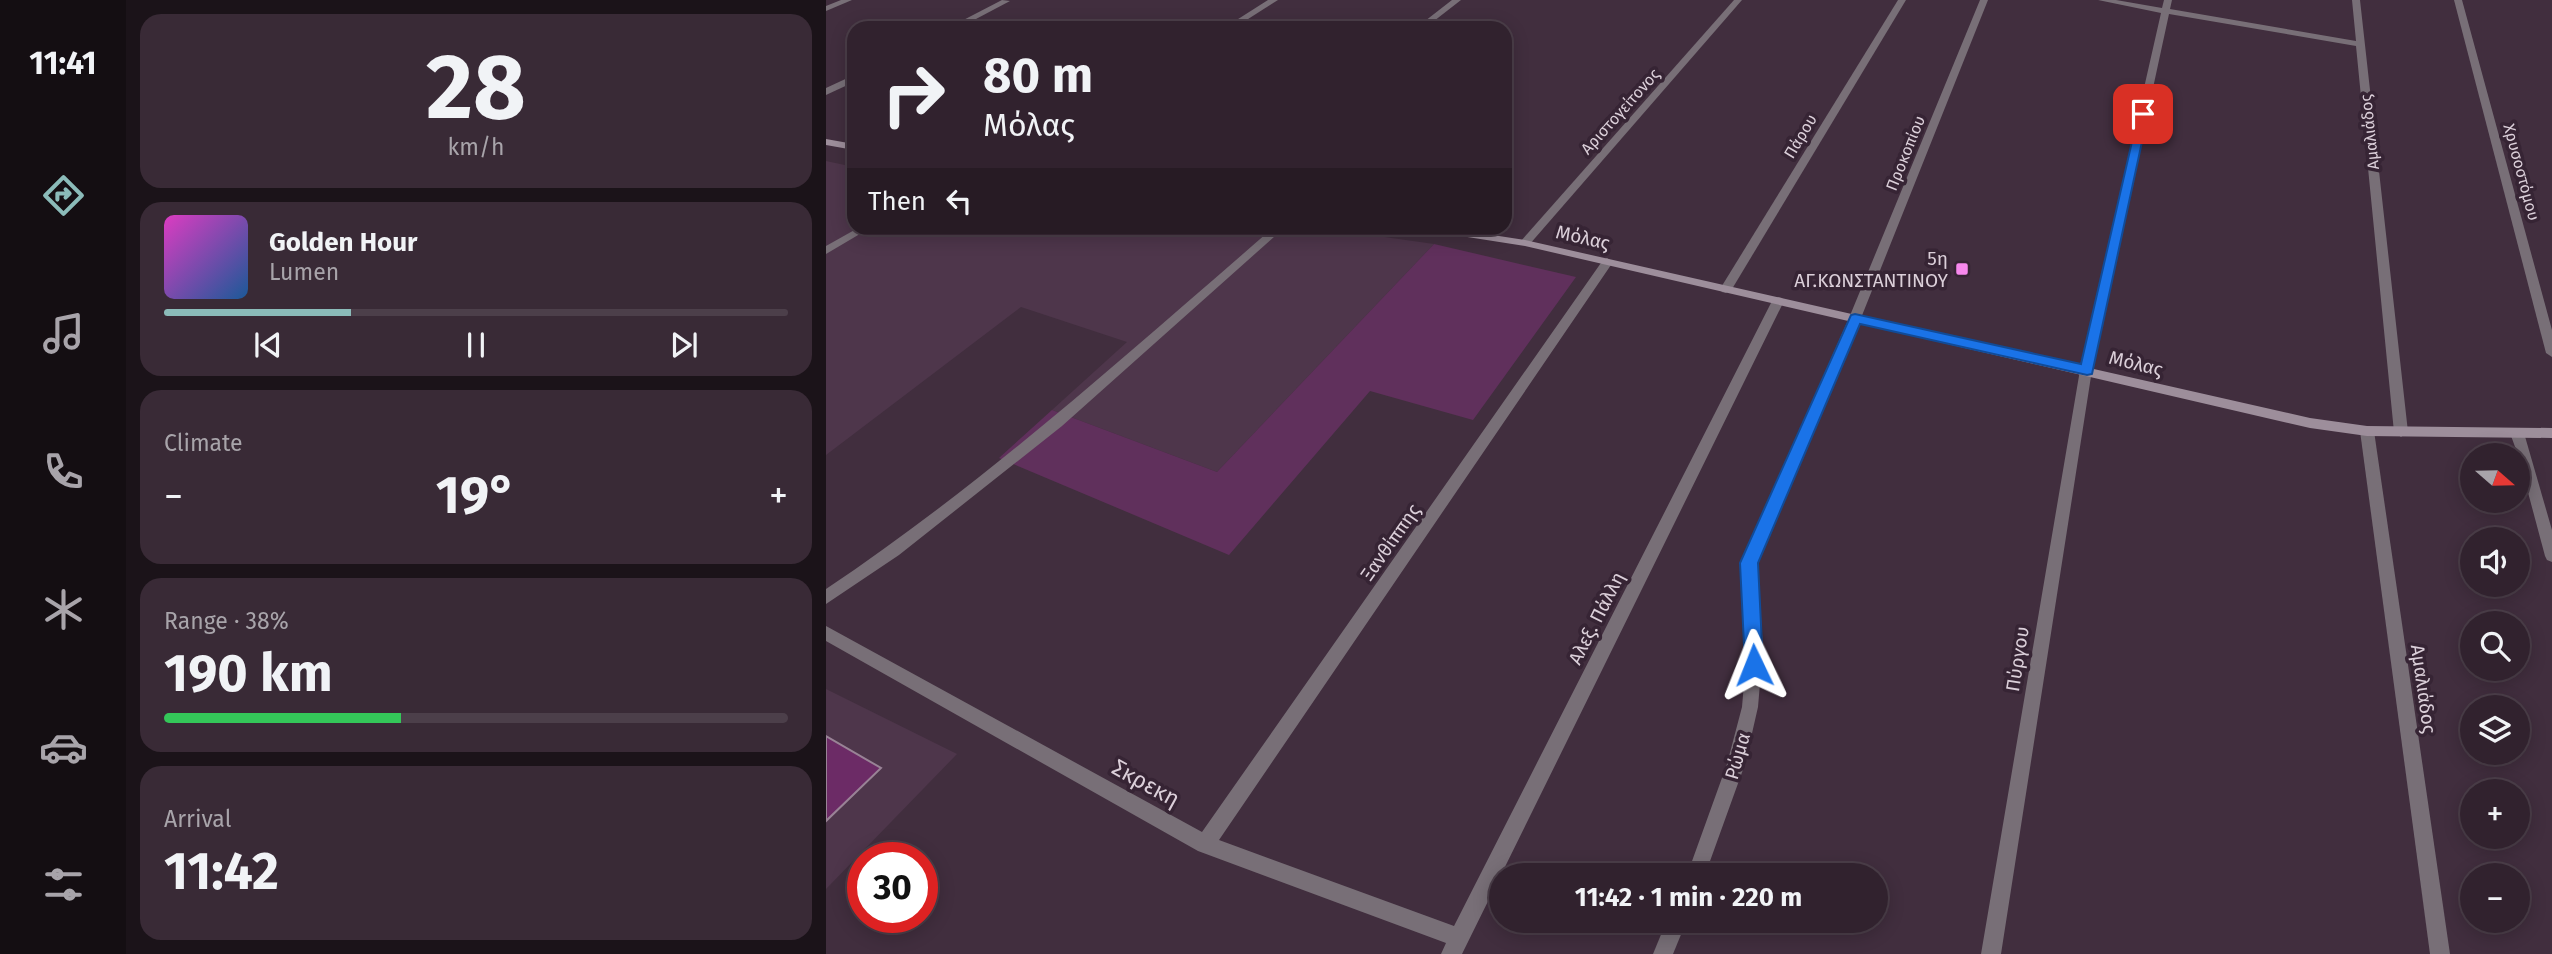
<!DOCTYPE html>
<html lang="en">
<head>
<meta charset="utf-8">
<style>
	:root { --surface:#31222e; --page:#392a36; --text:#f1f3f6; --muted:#a8a4aa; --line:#4c3f4a; --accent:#8bbbb9 }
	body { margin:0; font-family:"Fira Sans",sans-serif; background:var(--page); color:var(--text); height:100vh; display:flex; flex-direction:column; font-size:26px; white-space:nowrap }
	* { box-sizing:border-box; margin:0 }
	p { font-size:23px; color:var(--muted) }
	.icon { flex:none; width:38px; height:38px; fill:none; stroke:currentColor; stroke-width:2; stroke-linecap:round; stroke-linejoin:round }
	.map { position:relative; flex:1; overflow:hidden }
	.details { display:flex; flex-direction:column; gap:14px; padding:14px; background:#1b1319; width:700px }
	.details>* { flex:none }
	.banner { position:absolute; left:21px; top:21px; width:665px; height:214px; border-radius:21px; box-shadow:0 4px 18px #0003,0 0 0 2px var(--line); background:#31222e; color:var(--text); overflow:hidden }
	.needle { width:46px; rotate:110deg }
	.buttons { position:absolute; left:1634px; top:443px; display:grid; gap:14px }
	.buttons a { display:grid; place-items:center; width:70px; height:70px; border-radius:50%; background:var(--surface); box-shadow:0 4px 18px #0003,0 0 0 2px var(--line); font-size:35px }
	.speed { position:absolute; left:21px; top:842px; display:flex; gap:14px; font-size:35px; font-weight:700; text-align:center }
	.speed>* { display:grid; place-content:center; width:91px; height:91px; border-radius:50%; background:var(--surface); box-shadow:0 4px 18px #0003,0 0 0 2px var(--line); line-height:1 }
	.speed .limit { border:10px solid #d22; background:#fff; color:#111 }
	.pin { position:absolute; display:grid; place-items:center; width:60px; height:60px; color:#fff; margin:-30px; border-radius:14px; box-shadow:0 4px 10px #0006 }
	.me { position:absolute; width:77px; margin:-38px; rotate:358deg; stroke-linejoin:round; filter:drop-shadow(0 0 5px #0008) }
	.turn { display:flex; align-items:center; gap:24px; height:147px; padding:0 21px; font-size:32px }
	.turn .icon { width:91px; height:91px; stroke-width:2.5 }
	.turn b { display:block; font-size:49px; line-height:60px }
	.then { display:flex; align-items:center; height:66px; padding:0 21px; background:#0003; gap:14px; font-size:26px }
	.big { font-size:52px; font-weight:700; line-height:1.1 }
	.details .card { flex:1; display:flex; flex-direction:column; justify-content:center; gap:10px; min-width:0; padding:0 24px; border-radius:21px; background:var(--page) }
	.details .dial { align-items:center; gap:0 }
	.dial b { font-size:91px; line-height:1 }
	.song { display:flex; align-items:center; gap:21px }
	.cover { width:84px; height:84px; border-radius:10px; background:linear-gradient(135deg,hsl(310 70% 55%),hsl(210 70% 35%)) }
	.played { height:7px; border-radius:4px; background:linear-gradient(90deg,var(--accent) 30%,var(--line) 30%) }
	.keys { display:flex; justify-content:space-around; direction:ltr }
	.heat { display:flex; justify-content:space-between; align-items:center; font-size:38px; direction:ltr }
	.charge { height:10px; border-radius:5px; background:linear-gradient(90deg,#34c759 38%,var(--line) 0) }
	.trip { position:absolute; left:663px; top:863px; width:399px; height:70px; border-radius:35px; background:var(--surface); box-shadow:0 4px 18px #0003,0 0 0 2px var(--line); font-weight:700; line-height:70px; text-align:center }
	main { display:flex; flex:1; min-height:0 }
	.dock { display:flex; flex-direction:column; width:126px; justify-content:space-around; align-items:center; background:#140e12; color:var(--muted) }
	.dock .icon { width:49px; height:49px }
	.dock .active { color:var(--accent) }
	.dock b { font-size:32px; color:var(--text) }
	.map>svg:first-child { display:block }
	.built { fill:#4e364b }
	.green { fill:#60305c }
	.building { fill:#6c2b66; stroke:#998396; stroke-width:2 }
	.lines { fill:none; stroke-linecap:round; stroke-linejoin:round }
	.street { fill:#786f77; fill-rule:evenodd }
	.secondary { fill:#9d8e9b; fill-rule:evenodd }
	.route { fill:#1a73e8; stroke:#114b97; stroke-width:2 }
	.poi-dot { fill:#f788ec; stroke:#362434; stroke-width:2.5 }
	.labels { text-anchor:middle; stroke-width:7; stroke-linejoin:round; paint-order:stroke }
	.far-street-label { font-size:16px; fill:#dbcfd9; stroke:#362434 }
	.street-label { font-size:19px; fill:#dbcfd9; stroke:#362434 }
	.poi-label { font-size:19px; fill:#dbcfd9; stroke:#362434; text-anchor:end }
	.near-street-label { font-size:23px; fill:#dbcfd9; stroke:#362434 }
</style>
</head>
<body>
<main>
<nav class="dock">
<b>11:41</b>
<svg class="icon active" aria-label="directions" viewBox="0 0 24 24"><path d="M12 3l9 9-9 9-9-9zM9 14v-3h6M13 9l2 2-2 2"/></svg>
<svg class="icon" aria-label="music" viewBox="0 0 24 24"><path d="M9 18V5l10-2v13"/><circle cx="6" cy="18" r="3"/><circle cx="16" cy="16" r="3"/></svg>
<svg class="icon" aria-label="phone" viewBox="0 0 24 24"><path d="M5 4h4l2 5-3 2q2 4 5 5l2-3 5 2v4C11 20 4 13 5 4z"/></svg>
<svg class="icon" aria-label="climate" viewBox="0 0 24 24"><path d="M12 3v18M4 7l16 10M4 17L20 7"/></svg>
<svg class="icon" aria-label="car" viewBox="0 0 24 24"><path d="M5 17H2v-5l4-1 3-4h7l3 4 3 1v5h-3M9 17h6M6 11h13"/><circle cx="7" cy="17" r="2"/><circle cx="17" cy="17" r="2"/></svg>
<svg class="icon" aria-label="filters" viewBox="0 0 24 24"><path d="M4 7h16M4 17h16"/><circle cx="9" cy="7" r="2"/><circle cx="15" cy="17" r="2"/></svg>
</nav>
<section class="details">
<div class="card dial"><b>28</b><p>km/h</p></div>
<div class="card">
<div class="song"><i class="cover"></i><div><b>Golden Hour</b><p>Lumen</p></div></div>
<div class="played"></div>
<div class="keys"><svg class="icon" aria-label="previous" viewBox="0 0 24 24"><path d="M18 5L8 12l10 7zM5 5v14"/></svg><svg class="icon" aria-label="pause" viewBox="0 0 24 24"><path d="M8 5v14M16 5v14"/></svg><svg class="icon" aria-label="next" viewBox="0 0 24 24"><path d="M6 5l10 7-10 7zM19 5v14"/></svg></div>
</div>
<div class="card"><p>Climate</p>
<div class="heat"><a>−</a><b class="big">19°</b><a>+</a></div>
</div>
<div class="card"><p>Range · 38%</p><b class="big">190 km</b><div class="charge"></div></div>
<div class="card"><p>Arrival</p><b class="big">11:42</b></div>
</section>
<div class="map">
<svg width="1726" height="954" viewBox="0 0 1726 954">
	<rect width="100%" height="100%" fill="#412e3e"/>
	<g class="built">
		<path d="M0,161L28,167V228H495L608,244L391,472L226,410L301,342L195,307L0,455Z"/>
		<path d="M0,689L131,754L0,889Z"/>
	</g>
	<path class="green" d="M608,244L750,277L647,420L544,391L403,555L173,458L226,410L391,472Z"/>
	<path class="building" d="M0,736L55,768L0,821Z"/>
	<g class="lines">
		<g class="street">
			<path d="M15,0H26L0,11V6Z"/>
			<path d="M176,0L184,1L133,28H122Z"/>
			<path d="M442,0H452L408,28H398Z"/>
			<path d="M626,0H635L599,28H590Z"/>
			<path d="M908,0H916L703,245H695V241Z"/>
			<path d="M1072,0H1080L906,289L900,293L896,292L894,289Z"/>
			<path d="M1154,0H1162L1035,318L931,563L937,648L932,707L919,764L879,875H861L901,764L916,707L921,648L915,563L1023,318Z"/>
			<path d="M1272,0H1290L1336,8L1338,0H1346L1344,9L1530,41L1526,0H1534L1582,432L1575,437L1568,432L1530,46L1343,14L1266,370L1175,954H1155L1254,370L1335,13Z"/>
			<path d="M1628,0H1636L1726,330V357L1720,353Z"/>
			<path d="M28,75V82L0,95V88Z"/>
			<path d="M32,228H44L0,254V246Z"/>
			<path d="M447,228H458L236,426L73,555L0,604V589C160,482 302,353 447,228Z"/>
			<path d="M781,258L787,262L393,840L628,926L946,301L952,297L956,298L958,301L636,954H615L620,943L372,851L0,641V626L376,832L777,260Z"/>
			<path d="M1541,426L1548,431L1624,954H1604L1534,431Z"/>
			<path d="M1691,428L1698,433L1726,530V562L1721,560L1719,556L1692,455L1684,433Z"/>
			<path d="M841,920H861L847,954H827Z"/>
		</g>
		<g class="secondary">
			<path d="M0,139L28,144V150L0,145Z"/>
			<path d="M598,228H621L699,240L1484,418L1541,426L1726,428V438L1541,436L1484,428L699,246L603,231Z"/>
		</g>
	</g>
	<path class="route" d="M1313,111L1322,114L1266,374L1261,375L1034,324L932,563L937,665L935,671L928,673L922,671L919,665L914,563L1025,315L1029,314L1255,364Z"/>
	<rect class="poi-dot" x="1129" y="262" width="14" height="14" rx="3.5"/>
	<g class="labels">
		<g class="far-street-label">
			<text transform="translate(794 111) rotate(-48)" y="6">Αριστογείτονος</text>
			<text transform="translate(1543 132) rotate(-96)" y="6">Αμαλιάδος</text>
			<text transform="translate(974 136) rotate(-59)" y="6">Πάρου</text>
			<text transform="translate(1079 153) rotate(-68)" y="6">Προκοπίου</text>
			<text transform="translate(1696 172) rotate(75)" y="6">Χρυσοστόμου</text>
		</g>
		<g class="street-label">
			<text transform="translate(757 237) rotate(13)" y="7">Μόλας</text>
			<text transform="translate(1310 363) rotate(14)" y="7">Μόλας</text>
			<text transform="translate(564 542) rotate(-55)" y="7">Ξανθίππης</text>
			<text transform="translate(770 618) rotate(-63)" y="7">Αλεξ. Πάλλη</text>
			<text transform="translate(1191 659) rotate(-81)" y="7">Πύργου</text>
			<text transform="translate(1598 689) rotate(82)" y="7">Αμαλιάδος</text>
			<text transform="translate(911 756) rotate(-74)" y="7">Ρώμα</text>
		</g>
		<g class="poi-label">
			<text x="1122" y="265">5η<tspan x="1122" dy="22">ΑΓ.ΚΩΝΣΤΑΝΤΙΝΟΥ</tspan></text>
		</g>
		<g class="near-street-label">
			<text transform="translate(320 783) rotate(29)" y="8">Σκρεκη</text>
		</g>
	</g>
</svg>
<div class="buttons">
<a><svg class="needle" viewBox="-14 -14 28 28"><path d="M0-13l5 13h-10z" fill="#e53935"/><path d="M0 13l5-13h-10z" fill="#a8a4aa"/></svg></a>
<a><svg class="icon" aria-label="sound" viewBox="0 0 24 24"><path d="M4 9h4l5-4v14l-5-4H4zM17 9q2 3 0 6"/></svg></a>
<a><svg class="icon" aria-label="search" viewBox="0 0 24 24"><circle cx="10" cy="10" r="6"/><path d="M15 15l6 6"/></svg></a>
<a><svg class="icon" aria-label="layers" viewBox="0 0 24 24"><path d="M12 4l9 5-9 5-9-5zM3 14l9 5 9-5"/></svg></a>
<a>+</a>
<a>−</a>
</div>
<div class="speed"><div class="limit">30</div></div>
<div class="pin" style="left:1317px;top:114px;background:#d93025"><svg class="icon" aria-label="arrive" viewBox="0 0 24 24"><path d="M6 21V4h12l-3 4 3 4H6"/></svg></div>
<svg class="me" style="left:928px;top:665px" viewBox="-20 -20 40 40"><path d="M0-17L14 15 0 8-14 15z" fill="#1a73e8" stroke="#fff" stroke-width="4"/></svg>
<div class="trip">11:42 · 1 min · 220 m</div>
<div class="banner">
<div class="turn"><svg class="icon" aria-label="right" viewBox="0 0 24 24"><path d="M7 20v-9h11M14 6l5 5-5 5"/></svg><div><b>80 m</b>Μόλας</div></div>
<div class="then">Then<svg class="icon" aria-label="left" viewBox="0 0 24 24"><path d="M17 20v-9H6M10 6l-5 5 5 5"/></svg></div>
</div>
</div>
</main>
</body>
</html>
